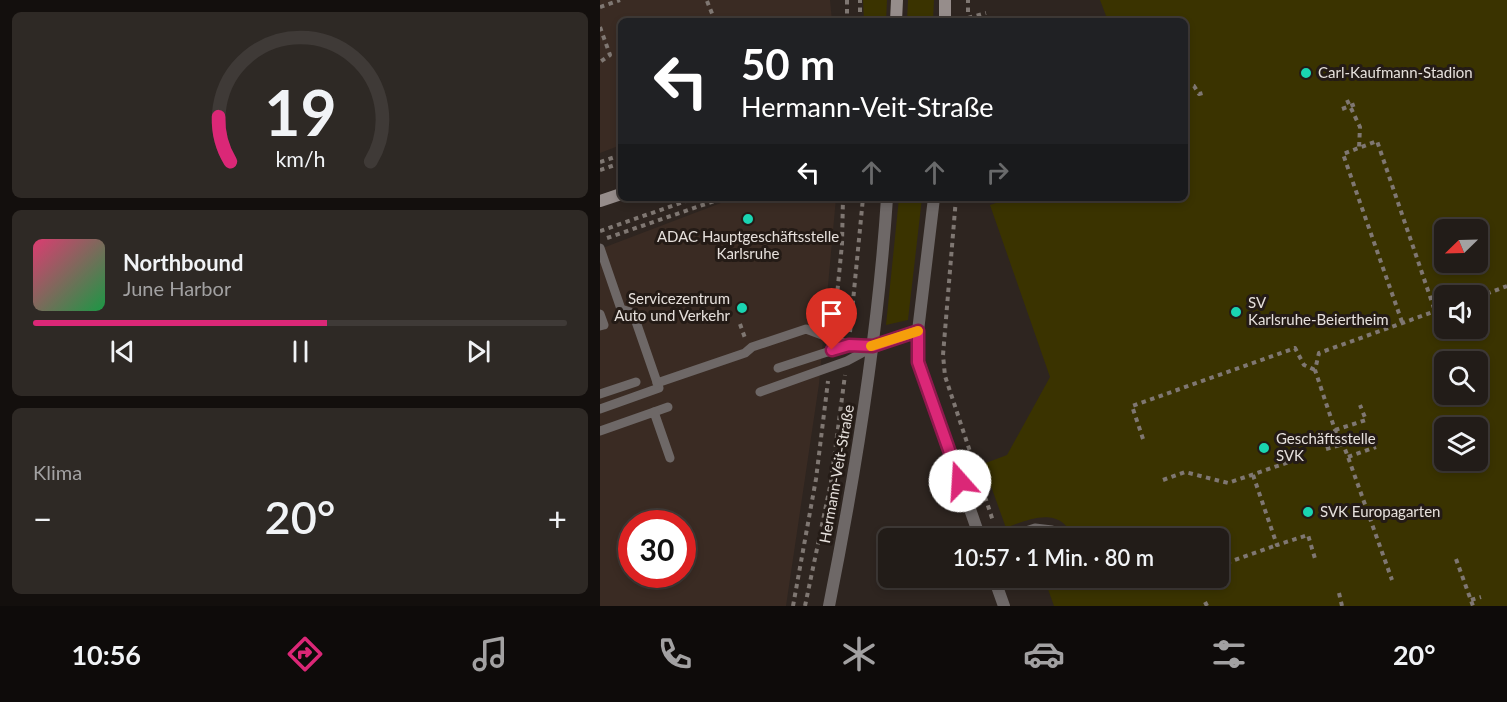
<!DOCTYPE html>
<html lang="de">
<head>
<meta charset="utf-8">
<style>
	:root { --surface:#221c18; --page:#2e2925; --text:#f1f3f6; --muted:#a2a1a2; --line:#3f3a37; --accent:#db2777 }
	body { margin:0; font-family:Lato,sans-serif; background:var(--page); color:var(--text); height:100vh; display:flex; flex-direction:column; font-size:22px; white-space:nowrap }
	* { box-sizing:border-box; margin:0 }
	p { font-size:20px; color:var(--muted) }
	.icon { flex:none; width:33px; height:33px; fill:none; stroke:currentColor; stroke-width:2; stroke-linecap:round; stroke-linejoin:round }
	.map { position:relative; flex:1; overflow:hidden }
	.details { display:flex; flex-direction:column; gap:12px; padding:12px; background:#130f0d; width:600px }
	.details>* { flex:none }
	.guide { position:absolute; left:18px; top:18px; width:570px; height:183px; border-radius:9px; box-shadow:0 3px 9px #0003,0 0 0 2px var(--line); background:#202124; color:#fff; overflow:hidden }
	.needle { width:39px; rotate:247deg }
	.buttons { position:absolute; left:834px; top:219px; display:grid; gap:12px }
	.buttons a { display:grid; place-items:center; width:54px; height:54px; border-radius:9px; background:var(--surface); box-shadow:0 3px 9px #0003,0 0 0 2px var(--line); font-size:30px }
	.speed { position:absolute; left:18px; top:510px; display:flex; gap:12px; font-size:30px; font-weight:700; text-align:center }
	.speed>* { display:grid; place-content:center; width:78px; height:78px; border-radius:50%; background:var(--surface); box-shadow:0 3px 9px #0003,0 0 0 2px var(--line); line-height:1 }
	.speed .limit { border:9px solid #d22; background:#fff; color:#111 }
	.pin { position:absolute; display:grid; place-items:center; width:51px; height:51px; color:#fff; margin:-62px -26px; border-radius:50% 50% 50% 0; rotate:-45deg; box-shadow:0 0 6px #0007 }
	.pin .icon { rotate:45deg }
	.me { position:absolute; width:66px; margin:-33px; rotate:341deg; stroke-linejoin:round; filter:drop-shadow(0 0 4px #0008) }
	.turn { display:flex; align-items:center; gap:21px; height:126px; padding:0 24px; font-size:27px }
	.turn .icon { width:78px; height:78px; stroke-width:2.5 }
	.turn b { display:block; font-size:42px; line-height:51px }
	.lanes { display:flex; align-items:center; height:57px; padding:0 24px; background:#0003; justify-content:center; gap:30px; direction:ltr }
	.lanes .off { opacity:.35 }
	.big { font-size:45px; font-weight:600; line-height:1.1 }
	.details .tile { flex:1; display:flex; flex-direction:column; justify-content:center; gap:9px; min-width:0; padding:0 21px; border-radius:9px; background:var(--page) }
	.details .dial { align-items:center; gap:0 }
	.dial svg { height:156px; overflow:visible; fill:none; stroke:var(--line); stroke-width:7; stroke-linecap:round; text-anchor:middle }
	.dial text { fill:var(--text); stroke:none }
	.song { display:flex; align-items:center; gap:18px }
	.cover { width:72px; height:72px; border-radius:9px; background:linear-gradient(135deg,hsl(340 70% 55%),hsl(140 70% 35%)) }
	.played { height:6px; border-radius:3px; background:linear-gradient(90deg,var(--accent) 55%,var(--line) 55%) }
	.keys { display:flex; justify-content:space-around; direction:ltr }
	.heat { display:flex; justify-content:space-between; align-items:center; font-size:33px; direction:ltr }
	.trip { position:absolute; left:278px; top:528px; width:351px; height:60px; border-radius:9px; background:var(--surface); box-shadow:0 3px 9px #0003,0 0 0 2px var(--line); font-weight:600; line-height:60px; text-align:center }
	.dock { display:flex; height:96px; justify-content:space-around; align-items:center; background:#0e0b0a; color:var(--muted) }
	.dock .icon { width:42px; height:42px }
	.dock .current { color:var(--accent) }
	.dock b { font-size:27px; color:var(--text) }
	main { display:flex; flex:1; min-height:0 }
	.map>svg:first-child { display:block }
	.built { fill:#3a2b23; fill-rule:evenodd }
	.green { fill:#3a3300; fill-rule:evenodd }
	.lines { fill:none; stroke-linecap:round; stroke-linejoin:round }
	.path { stroke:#7f7772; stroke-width:4; stroke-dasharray:4.5 4.5; stroke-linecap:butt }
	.lane { stroke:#6e6867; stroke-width:9 }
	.street { stroke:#6e6867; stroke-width:12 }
	.secondary { stroke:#968d8b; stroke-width:12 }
	.route-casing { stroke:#8e194d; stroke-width:15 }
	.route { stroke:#db2777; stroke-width:10 }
	.slow { stroke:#f59e0b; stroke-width:10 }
	.poi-dot { fill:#1ad5b2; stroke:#241b16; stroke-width:2 }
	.labels { text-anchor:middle; stroke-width:6; stroke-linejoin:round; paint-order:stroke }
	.poi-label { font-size:15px; fill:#e6e0dc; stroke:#241b16; text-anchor:start }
	.street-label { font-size:15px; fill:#e6e0dc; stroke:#241b16 }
</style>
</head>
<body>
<main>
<section class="details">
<div class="tile dial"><svg viewBox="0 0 100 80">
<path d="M14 69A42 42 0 1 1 86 69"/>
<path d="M14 69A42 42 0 0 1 8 46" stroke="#db2777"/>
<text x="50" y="56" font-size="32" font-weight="700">19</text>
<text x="50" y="72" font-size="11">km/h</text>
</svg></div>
<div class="tile">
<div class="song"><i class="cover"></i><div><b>Northbound</b><p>June Harbor</p></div></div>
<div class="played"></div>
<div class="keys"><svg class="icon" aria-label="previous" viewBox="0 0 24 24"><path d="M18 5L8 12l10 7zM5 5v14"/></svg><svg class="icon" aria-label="pause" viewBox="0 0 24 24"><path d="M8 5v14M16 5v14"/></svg><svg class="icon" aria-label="next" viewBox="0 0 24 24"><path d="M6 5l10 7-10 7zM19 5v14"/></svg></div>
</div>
<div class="tile"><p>Klima</p>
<div class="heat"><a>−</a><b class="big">20°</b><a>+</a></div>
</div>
</section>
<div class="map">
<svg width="907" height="606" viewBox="0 0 907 606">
	<rect width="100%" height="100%" fill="#2e2520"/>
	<g class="built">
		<path d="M0,0H230L232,21H21V145L0,153Z"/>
		<path d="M134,198H236L219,384L186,606H0V249ZM32,524H82V574H32Z"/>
	</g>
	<g class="green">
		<path d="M263,0H287L286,21H264Z"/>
		<path d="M308,0H334L333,21H307Z"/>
		<path d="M500,0H907V606H454L444,578H618V538H473C461,505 429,519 406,528L383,464L407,455L450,377L390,205L411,198H585V21H508ZM844,230H878V262H844ZM844,296H878V328H844ZM844,362H878V394H844ZM844,428H878V460H844Z"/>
		<path d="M299,198H322L308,320L286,325Z"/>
	</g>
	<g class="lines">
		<g class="path">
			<path d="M247,0V21"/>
			<path d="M107,1L115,21"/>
			<path d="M0,7L20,0"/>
			<path d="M368,18L386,13"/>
			<path d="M260,21V0"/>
			<path d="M368,21V0"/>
			<path d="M0,27L10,55L0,62"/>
			<path d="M585,83L594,86L599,94L603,93"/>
			<path d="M747,100L760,127L759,148"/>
			<path d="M742,109L756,104"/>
			<path d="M0,162L21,155"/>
			<path d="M0,170L21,163"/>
			<path d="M356,198L343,355L345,376L393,521"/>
			<path d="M0,231L95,198"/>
			<path d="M7,238L123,198"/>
			<path d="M878,297L907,286"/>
			<path d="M802,322L743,154L777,141L835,311"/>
			<path d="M140,324L145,338"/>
			<path d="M234,326L242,244L243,198"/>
			<path d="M250,332L263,198"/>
			<path d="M735,430L766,420L760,405"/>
			<path d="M543,439L532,406L695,348L704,365L715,370"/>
			<path d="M740,445L743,444L748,457L792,580"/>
			<path d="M726,449L740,445L715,370L719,353L844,308"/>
			<path d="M748,457L776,447"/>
			<path d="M653,475L677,545L708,535L716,562"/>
			<path d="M563,480L585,472L628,483L689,462"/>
			<path d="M856,559L873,606"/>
			<path d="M618,566L677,545"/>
			<path d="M739,593L742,606"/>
			<path d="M871,600L881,597"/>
			<path d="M605,602L607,606"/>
			<path d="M193,606L216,479L228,381"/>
			<path d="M205,606L231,482L245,375"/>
		</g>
		<g class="lane">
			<path d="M0,248L21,309L33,313L59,388L0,409"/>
			<path d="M0,314L4,325L0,326"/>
			<path d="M178,368L249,345L273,347"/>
			<path d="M57,383L145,353L152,347L206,329L249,345"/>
			<path d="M160,392L247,361L273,347"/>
			<path d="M0,394L36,382"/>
			<path d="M54,412L68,407"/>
			<path d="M0,431L54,412L70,458"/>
			<path d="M405,538L435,528L452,530L459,538"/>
		</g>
		<g class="street">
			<path d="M334,198L318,331L319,362L380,538"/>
			<path d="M273,347L318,331"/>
			<path d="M394,578L404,606"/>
			<path d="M229,606C256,471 278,335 287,198"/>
		</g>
		<g class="secondary">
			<path d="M296,21L297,0"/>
			<path d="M345,21V0"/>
			<path d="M0,201L21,194"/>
		</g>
	</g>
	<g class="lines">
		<g class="route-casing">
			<path id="route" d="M232,350L249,345L273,346L318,331V362L360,481"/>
		</g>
		<use href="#route" class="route"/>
		<path class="slow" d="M271,346L318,331"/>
	</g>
	<g class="poi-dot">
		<circle cx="706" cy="73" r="6"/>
		<circle cx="148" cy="219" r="6"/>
		<circle cx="142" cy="308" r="6"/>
		<circle cx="636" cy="312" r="6"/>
		<circle cx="664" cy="448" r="6"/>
		<circle cx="708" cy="512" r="6"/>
	</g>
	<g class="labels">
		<g class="poi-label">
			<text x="718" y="78">Carl-Kaufmann-Stadion</text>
			<text x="148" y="242" text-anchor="middle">ADAC Hauptgeschäftsstelle<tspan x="148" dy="17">Karlsruhe</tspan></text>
			<text x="130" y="304" text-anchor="end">Servicezentrum<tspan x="130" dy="17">Auto und Verkehr</tspan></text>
			<text x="648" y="308">SV<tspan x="648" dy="17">Karlsruhe-Beiertheim</tspan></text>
			<text x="676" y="444">Geschäftsstelle<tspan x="676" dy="17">SVK</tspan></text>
			<text x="720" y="517">SVK Europagarten</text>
		</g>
		<g class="street-label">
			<text transform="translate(237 474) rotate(-80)" y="5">Hermann-Veit-Straße</text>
		</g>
	</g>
</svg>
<div class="buttons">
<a><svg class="needle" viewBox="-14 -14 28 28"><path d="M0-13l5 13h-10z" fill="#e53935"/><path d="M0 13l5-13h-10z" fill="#a2a1a2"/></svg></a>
<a><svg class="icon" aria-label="sound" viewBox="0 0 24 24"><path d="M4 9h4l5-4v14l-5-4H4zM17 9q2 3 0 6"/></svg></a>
<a><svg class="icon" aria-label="search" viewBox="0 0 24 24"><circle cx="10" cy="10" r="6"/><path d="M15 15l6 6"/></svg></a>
<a><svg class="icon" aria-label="layers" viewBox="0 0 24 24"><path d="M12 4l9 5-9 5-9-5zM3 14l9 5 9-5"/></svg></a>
</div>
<div class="speed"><div class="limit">30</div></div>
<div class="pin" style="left:232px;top:350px;background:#d93025"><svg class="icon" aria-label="arrive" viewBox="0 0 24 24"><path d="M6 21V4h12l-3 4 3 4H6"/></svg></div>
<svg class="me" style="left:360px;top:481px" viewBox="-20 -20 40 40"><circle r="19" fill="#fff"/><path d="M0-13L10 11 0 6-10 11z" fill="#db2777"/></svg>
<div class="trip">10:57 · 1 Min. · 80 m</div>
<div class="guide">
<div class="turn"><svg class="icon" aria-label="left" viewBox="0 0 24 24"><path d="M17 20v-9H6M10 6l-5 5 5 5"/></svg><div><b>50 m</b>Hermann-Veit-Straße</div></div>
<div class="lanes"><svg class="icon" aria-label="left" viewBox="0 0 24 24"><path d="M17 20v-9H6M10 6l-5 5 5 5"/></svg><svg class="icon off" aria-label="ahead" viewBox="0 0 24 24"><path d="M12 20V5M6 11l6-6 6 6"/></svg><svg class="icon off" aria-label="ahead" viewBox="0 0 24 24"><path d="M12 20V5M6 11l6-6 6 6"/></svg><svg class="icon off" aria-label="right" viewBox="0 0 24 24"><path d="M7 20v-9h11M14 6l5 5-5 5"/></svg></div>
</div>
</div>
</main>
<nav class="dock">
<b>10:56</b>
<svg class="icon current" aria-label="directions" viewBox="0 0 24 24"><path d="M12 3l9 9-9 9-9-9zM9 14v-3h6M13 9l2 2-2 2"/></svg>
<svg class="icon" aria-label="music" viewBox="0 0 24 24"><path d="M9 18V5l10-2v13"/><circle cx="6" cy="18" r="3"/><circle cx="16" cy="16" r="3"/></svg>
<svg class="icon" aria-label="phone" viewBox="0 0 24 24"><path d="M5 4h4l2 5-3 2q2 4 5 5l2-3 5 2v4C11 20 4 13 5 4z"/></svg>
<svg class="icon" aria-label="climate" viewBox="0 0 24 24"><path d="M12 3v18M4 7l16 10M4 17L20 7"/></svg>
<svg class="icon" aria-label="car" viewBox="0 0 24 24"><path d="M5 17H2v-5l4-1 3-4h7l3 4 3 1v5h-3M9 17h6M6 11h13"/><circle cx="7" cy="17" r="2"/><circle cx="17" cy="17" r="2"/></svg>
<svg class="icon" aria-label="filters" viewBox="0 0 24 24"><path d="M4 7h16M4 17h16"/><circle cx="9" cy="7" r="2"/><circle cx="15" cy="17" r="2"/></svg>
<b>20°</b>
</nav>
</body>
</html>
